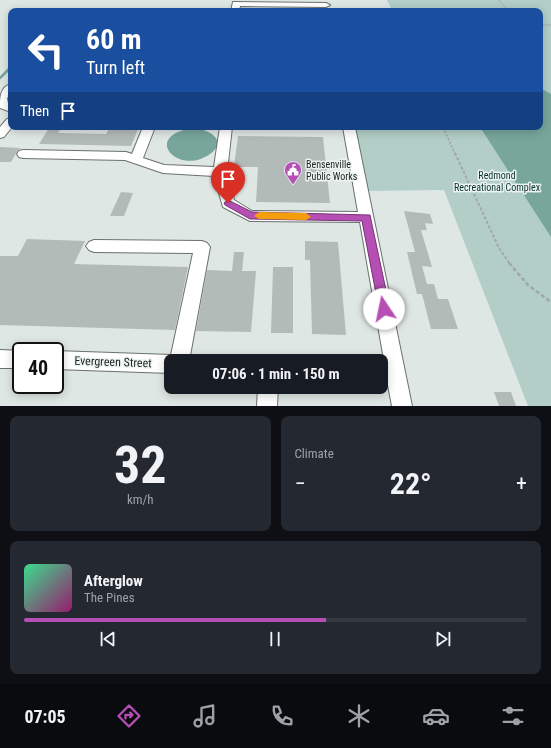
<!DOCTYPE html>
<html lang="en">
<head>
<meta charset="utf-8">
<style>
	:root { --surface:#171b24; --page:#242831; --text:#f1f3f6; --muted:#9ea1a6; --line:#363941; --accent:#b54fb4 }
	body { margin:0; font-family:"Roboto Condensed",sans-serif; background:var(--page); color:var(--text); height:100vh; display:flex; flex-direction:column; font-size:15px; white-space:nowrap }
	* { box-sizing:border-box; margin:0 }
	p { font-size:13px; color:var(--muted) }
	.icon { flex:none; width:22px; height:22px; fill:none; stroke:currentColor; stroke-width:2; stroke-linecap:round; stroke-linejoin:round }
	.map { position:relative; height:406px; overflow:hidden }
	.panel { display:flex; flex-direction:column; gap:10px; padding:10px; background:#0d0f14; flex:1 }
	.panel>* { flex:none }
	.guide { position:absolute; left:8px; top:8px; width:535px; height:122px; border-radius:8px; box-shadow:0 2px 10px #0003; background:#1a4fa0; color:#fff; overflow:hidden }
	.speed { position:absolute; left:12px; top:342px; display:flex; gap:8px; font-size:20px; font-weight:700; text-align:center }
	.speed>* { display:grid; place-content:center; width:52px; height:52px; border-radius:50%; background:var(--surface); box-shadow:0 2px 10px #0003; line-height:1 }
	.speed .limit { border:2px solid #111; border-radius:6px; background:#fff; color:#111 }
	.pin { position:absolute; display:grid; place-items:center; width:34px; height:34px; color:#fff; margin:-41px -17px; border-radius:50% 50% 50% 0; rotate:-45deg; box-shadow:0 0 4px #0007 }
	.pin .icon { rotate:45deg }
	.me { position:absolute; width:44px; margin:-22px; rotate:349deg; stroke-linejoin:round; filter:drop-shadow(0 0 3px #0008) }
	.turn { display:flex; align-items:center; gap:14px; height:84px; padding:0 12px; font-size:18px }
	.turn .icon { width:52px; height:52px; stroke-width:2.5 }
	.turn b { display:block; font-size:28px; line-height:34px }
	.then { display:flex; align-items:center; height:38px; padding:0 12px; background:#0003; gap:8px; font-size:15px }
	.big { font-size:30px; font-weight:700; line-height:1.1 }
	.panel .widget { flex:1; display:flex; flex-direction:column; justify-content:center; gap:6px; min-width:0; padding:0 14px; border-radius:8px; background:var(--page) }
	.panel .dial { align-items:center; gap:0 }
	.dial b { font-size:52px; line-height:1 }
	.song { display:flex; align-items:center; gap:12px }
	.cover { width:48px; height:48px; border-radius:6px; background:linear-gradient(135deg,hsl(150 70% 55%),hsl(320 70% 35%)) }
	.played { height:4px; border-radius:2px; background:linear-gradient(90deg,var(--accent) 60%,var(--line) 60%) }
	.keys { display:flex; justify-content:space-around; direction:ltr }
	.heat { display:flex; justify-content:space-between; align-items:center; font-size:22px; direction:ltr }
	.panel .tiles { flex:1; display:grid; gap:10px; grid-template-columns:1fr 1fr }
	.widget:last-child { grid-column:span 2 }
	.trip { position:absolute; left:164px; top:354px; width:224px; height:40px; border-radius:8px; background:var(--surface); box-shadow:0 2px 10px #0003; font-weight:700; line-height:40px; text-align:center }
	.tabs { display:flex; height:64px; justify-content:space-around; align-items:center; background:#090b0e; color:var(--muted) }
	.tabs .icon { width:28px; height:28px }
	.tabs .selected { color:var(--accent) }
	.tabs b { font-size:18px; color:var(--text) }
	.map>svg:first-child { display:block }
	.green { fill:#b2cec7 }
	.water { fill:#78a69b }
	.lines { fill:none; stroke-linecap:round; stroke-linejoin:round }
	.stream-far1 { stroke:#78a69b; stroke-width:2 }
	.stream { stroke:#78a69b; stroke-width:2.5 }
	.building { fill:#b3bbb9 }
	.minor-casing { stroke:#6a716f; stroke-width:2 }
	.path-far3 { stroke:#a1a7a6; stroke-width:1; stroke-dasharray:2 1; stroke-linecap:butt }
	.path-far2 { stroke:#a1a7a6; stroke-width:1.5; stroke-dasharray:2.5 1.5; stroke-linecap:butt }
	.path-far1 { stroke:#a1a7a6; stroke-width:2; stroke-dasharray:3 2; stroke-linecap:butt }
	.path { stroke:#a1a7a6; stroke-width:2.5; stroke-dasharray:4 2.5; stroke-linecap:butt }
	.minor { fill:#fff; fill-rule:evenodd }
	.route { fill:#b54fb4; stroke:#763375 }
	.slow { fill:#f59e0b }
	.labels { text-anchor:middle; stroke-width:3; stroke-linejoin:round; paint-order:stroke }
	.poi-label { font-size:10px; fill:#232626; stroke:#ecf4f2; text-anchor:start }
	.park-label { font-size:10px; fill:#04322a; stroke:#ecf4f2 }
	.near-street-label { font-size:12px; fill:#232626; stroke:#ecf4f2 }
</style>
</head>
<body>
<div class="map">
<svg width="551" height="406" viewBox="0 0 551 406">
	<rect width="100%" height="100%" fill="#dfe7e5"/>
	<path class="green" d="M387,0H551V406H528L444,190L365,191L354,127H540V11H333L332,8H391Z"/>
	<g class="water">
		<path d="M540,88L551,94V237L480,127H540Z"/>
		<path d="M194,128C208,129 229,140 210,154C178,177 140,135 194,128Z"/>
	</g>
	<g class="lines">
		<path class="stream-far1" d="M10,68L11,66"/>
		<path class="stream" d="M0,78L11,67"/>
	</g>
	<g class="building">
		<path d="M110,127H139L131,146L39,144L49,128H61L58,133L106,134Z"/>
		<path d="M238,136L323,137L330,203L256,202L258,167H234Z"/>
		<path d="M0,147L21,148L18,150L11,162H0Z"/>
		<path d="M121,192L133,193L124,216H110Z"/>
		<path d="M404,211L430,214L433,224L425,223L427,230H421L432,267L422,266L427,284H434L438,299H448L458,329H431L422,294H417L407,252H415Z"/>
		<path d="M27,239L85,241L74,264L188,267L175,330L0,325V256H18Z"/>
		<path d="M305,241L338,242L346,335L312,334L310,260H305Z"/>
		<path d="M234,252H244L242,271H256L251,332L196,331L207,270L232,271Z"/>
		<path d="M273,267H293V333H271Z"/>
		<path d="M494,392H511L516,406H499Z"/>
	</g>
	<g class="lines">
		<g class="minor-casing">
			<g id="minor">
				<path d="M233,2L326,3L330,5L326,7L240,6L239,11H231Z"/>
				<path d="M11,84V94L7,98L8,103L11,105V112L0,108C0,98 0,87 11,84Z"/>
				<path d="M11,118L12,127L4,137L0,138V127L7,119Z"/>
				<path d="M143,127H155L143,158L164,165L214,167L220,127H232L227,172L234,200L252,211L358,212L343,127H355L412,406H392L387,380H381V361H380L384,360L360,222L250,221L223,207L214,176L163,173L125,160L23,158L19,157L17,154L19,151L23,150L126,152L132,154Z"/>
				<path d="M94,240L202,241L207,243L210,247L189,361H171V373L55,369V351L171,355L193,253L94,252L89,250L86,246L89,242Z"/>
				<path d="M0,350L24,351H21V368H0Z"/>
				<path d="M258,387H278L277,406H257Z"/>
			</g>
		</g>
		<g class="path-far3">
			<path d="M499,0L508,11"/>
			<path d="M540,17H542"/>
			<path d="M540,25H551"/>
		</g>
		<path class="path-far2" d="M443,127L455,154"/>
		<path class="path-far1" d="M455,153L499,248L510,264"/>
		<path class="path" d="M509,263L528,285L551,302"/>
		<use href="#minor" class="minor"/>
	</g>
	<path class="route" d="M228,200L252,212L370,215L390,309L388,312L384,314L380,312L379,309L362,221L250,219L225,205L224,203Z"/>
	<path class="slow" d="M259,212L306,213L311,217L306,220L259,219L254,216Z"/>
	<defs>
		<g id="civic-pin" transform="scale(0.9)"><path d="M0 17L-7.5 6A9.5 9.5 0 1 1 7.5 6Z" fill="#b54fb4" stroke="#ecf4f2"/><path d="M-.6-6.5H3V-4.5H.6V-3L4-1V1h2V6H-6V1h2V-1L-.6-3ZM-1.2 2.5V6h2.4V2.5Z" fill="#fff"/></g>
	</defs>
	<g fill-rule="evenodd">
		<use href="#civic-pin" x="293" y="170"/>
	</g>
	<g class="labels">
		<g class="poi-label">
			<text x="306" y="168">Bensenville<tspan x="306" dy="12">Public Works</tspan></text>
		</g>
		<g class="park-label">
			<text x="497" y="179">Redmond<tspan x="497" dy="12">Recreational Complex</tspan></text>
		</g>
		<g class="near-street-label">
			<text transform="translate(113 362) rotate(2)" y="4">Evergreen Street</text>
		</g>
	</g>
</svg>
<div class="speed"><div class="limit">40</div></div>
<div class="pin" style="left:228px;top:203px;background:#d93025"><svg class="icon" aria-label="arrive" viewBox="0 0 24 24"><path d="M6 21V4h12l-3 4 3 4H6"/></svg></div>
<svg class="me" style="left:384px;top:309px" viewBox="-20 -20 40 40"><circle r="19" fill="#fff"/><path d="M0-13L10 11 0 6-10 11z" fill="#b54fb4"/></svg>
<div class="trip">07:06 · 1 min · 150 m</div>
<div class="guide">
<div class="turn"><svg class="icon" aria-label="left" viewBox="0 0 24 24"><path d="M17 20v-9H6M10 6l-5 5 5 5"/></svg><div><b>60 m</b>Turn left</div></div>
<div class="then">Then<svg class="icon" aria-label="arrive" viewBox="0 0 24 24"><path d="M6 21V4h12l-3 4 3 4H6"/></svg></div>
</div>
</div>
<section class="panel">
<div class="tiles">
<div class="widget dial"><b>32</b><p>km/h</p></div>
<div class="widget"><p>Climate</p>
<div class="heat"><a>−</a><b class="big">22°</b><a>+</a></div>
</div>
<div class="widget">
<div class="song"><i class="cover"></i><div><b>Afterglow</b><p>The Pines</p></div></div>
<div class="played"></div>
<div class="keys"><svg class="icon" aria-label="previous" viewBox="0 0 24 24"><path d="M18 5L8 12l10 7zM5 5v14"/></svg><svg class="icon" aria-label="pause" viewBox="0 0 24 24"><path d="M8 5v14M16 5v14"/></svg><svg class="icon" aria-label="next" viewBox="0 0 24 24"><path d="M6 5l10 7-10 7zM19 5v14"/></svg></div>
</div>
</div>
</section>
<nav class="tabs">
<b>07:05</b>
<svg class="icon selected" aria-label="directions" viewBox="0 0 24 24"><path d="M12 3l9 9-9 9-9-9zM9 14v-3h6M13 9l2 2-2 2"/></svg>
<svg class="icon" aria-label="music" viewBox="0 0 24 24"><path d="M9 18V5l10-2v13"/><circle cx="6" cy="18" r="3"/><circle cx="16" cy="16" r="3"/></svg>
<svg class="icon" aria-label="phone" viewBox="0 0 24 24"><path d="M5 4h4l2 5-3 2q2 4 5 5l2-3 5 2v4C11 20 4 13 5 4z"/></svg>
<svg class="icon" aria-label="climate" viewBox="0 0 24 24"><path d="M12 3v18M4 7l16 10M4 17L20 7"/></svg>
<svg class="icon" aria-label="car" viewBox="0 0 24 24"><path d="M5 17H2v-5l4-1 3-4h7l3 4 3 1v5h-3M9 17h6M6 11h13"/><circle cx="7" cy="17" r="2"/><circle cx="17" cy="17" r="2"/></svg>
<svg class="icon" aria-label="filters" viewBox="0 0 24 24"><path d="M4 7h16M4 17h16"/><circle cx="9" cy="7" r="2"/><circle cx="15" cy="17" r="2"/></svg>
</nav>
</body>
</html>
